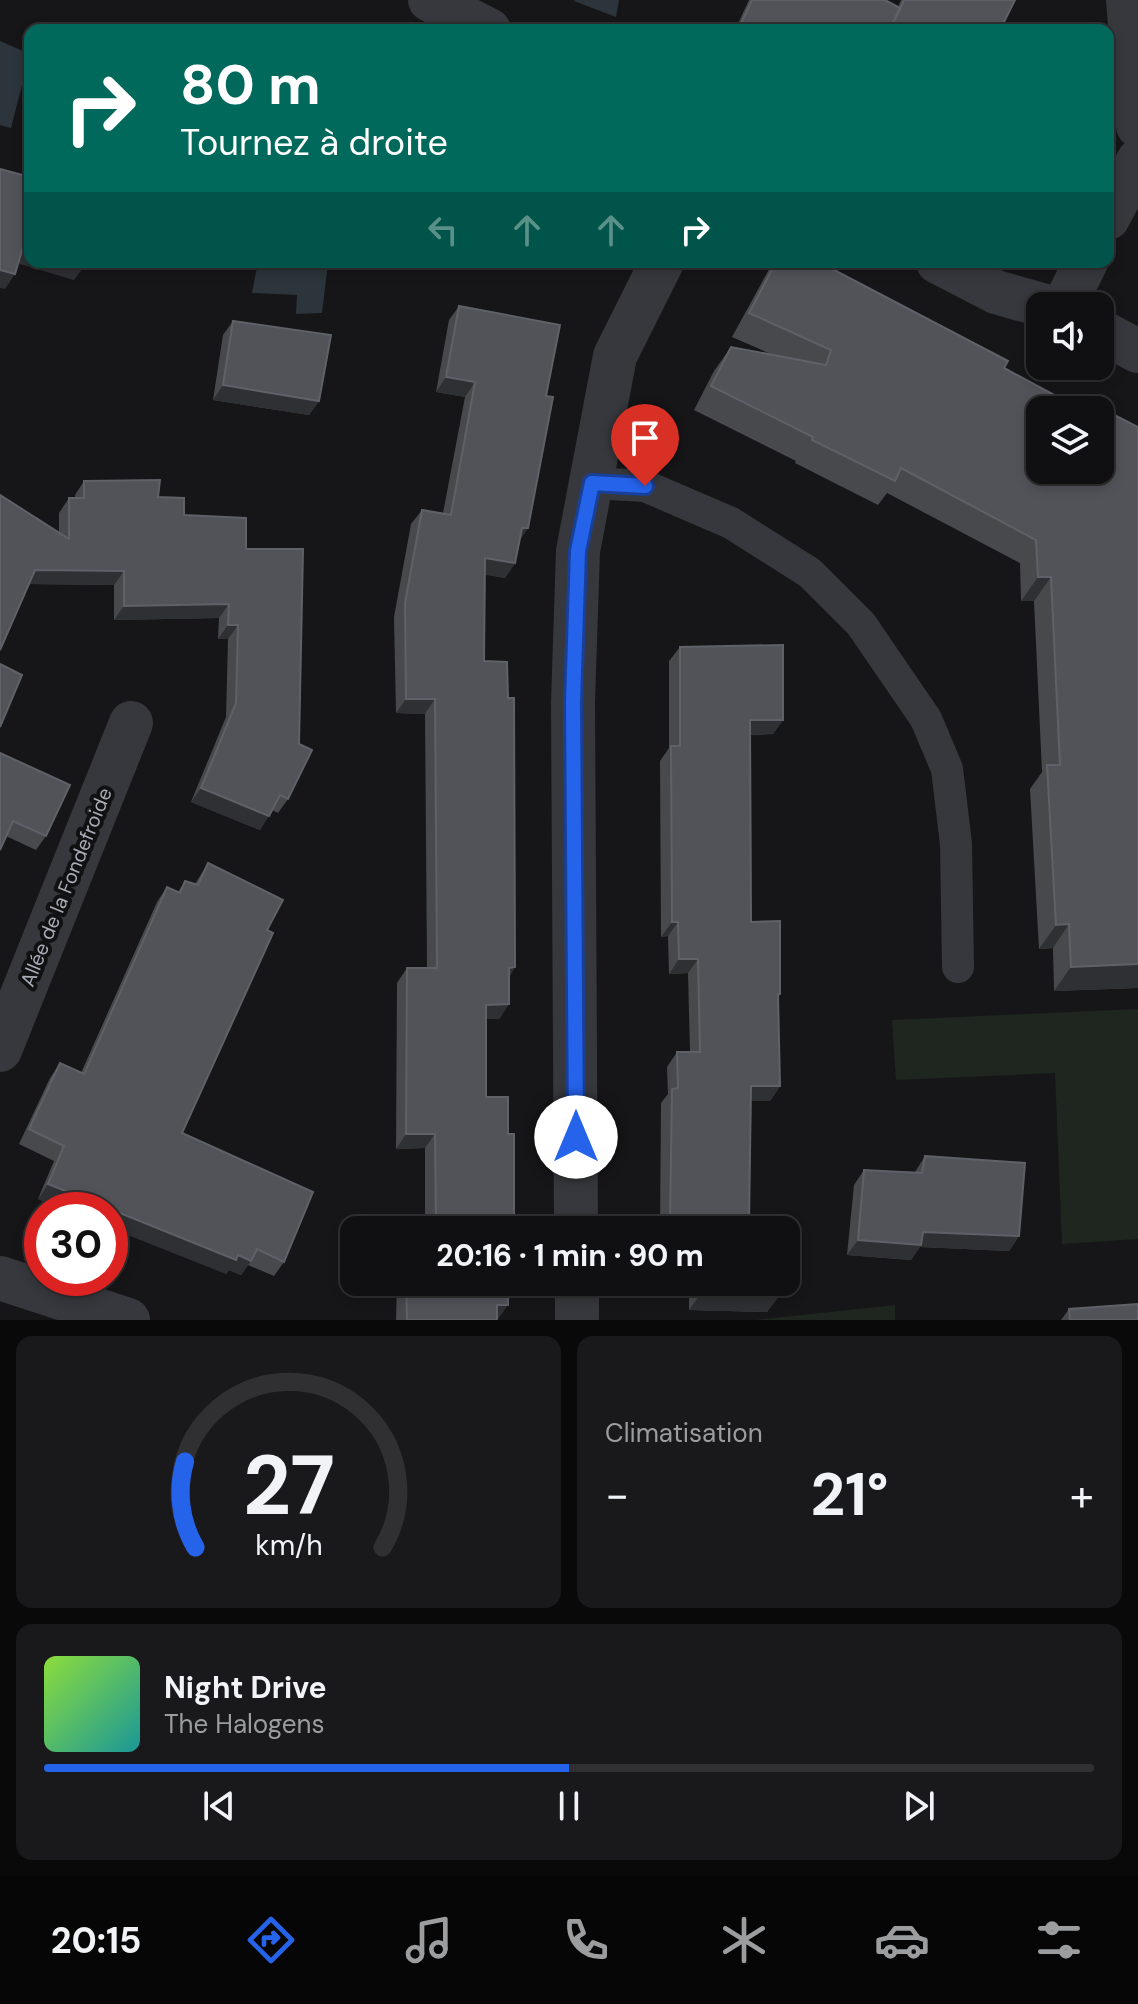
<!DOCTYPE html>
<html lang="fr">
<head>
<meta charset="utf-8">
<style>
	:root { --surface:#101012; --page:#19191b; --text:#f1f3f6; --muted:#9c9d9f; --line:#303032; --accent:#2563eb }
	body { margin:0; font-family:"DM Sans",sans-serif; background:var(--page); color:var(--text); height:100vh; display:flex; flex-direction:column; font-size:30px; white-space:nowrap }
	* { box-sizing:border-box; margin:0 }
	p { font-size:26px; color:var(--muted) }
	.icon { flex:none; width:44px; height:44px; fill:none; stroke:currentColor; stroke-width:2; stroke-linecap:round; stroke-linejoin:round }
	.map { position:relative; height:1320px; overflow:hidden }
	.drawer { display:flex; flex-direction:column; gap:16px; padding:16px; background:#09090a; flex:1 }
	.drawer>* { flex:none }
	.guide { position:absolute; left:24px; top:24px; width:1090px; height:244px; border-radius:16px; box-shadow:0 4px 12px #0003,0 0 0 2px var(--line); background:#00695c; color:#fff; overflow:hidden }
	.tools { position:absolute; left:1026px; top:292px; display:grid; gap:16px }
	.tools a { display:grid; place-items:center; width:88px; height:88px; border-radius:16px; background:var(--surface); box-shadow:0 4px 12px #0003,0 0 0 2px var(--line); font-size:40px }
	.speed { position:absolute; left:24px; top:1192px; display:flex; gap:16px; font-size:40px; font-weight:700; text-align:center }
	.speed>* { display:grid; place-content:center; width:104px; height:104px; border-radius:50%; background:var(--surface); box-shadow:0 4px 12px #0003,0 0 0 2px var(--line); line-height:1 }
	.speed .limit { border:12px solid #d22; background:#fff; color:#111 }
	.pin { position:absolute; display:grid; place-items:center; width:68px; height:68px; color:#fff; margin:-82px -34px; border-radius:50% 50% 50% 0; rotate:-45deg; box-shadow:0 0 8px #0007 }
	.pin .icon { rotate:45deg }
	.me { position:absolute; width:88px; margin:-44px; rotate:0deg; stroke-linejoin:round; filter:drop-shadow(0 0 6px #0008) }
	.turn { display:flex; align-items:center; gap:28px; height:168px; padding:0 24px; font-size:36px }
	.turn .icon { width:104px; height:104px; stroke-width:2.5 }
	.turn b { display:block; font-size:56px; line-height:68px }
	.lanes { display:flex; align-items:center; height:76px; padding:0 24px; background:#0003; justify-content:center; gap:40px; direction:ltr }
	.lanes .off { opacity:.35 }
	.big { font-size:60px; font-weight:700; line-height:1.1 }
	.drawer .widget { flex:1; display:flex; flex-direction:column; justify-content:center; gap:12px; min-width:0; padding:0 28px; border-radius:16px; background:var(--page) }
	.drawer .dial { align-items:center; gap:0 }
	.dial svg { height:208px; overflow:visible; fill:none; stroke:var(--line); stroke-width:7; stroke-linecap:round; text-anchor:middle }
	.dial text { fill:var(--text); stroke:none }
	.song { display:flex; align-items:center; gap:24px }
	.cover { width:96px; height:96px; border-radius:12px; background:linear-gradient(135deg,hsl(90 70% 55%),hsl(180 70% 35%)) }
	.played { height:8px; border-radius:4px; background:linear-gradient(90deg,var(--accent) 50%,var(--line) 50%) }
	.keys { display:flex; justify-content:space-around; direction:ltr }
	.heat { display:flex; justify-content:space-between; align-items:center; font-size:44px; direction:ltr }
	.drawer .tiles { flex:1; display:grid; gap:16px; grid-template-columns:1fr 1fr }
	.widget:last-child { grid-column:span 2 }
	.trip { position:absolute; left:340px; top:1216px; width:460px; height:80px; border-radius:16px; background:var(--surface); box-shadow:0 4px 12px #0003,0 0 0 2px var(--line); font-weight:700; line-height:80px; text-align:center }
	.menu { display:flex; height:128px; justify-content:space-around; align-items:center; background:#060607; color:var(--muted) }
	.menu .icon { width:56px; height:56px }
	.menu .selected { color:var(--accent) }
	.menu b { font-size:36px; color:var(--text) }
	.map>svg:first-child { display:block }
	.green { fill:#1e261f }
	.water { fill:#2c353c }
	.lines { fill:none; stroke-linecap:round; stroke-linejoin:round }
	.service { stroke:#37383d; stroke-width:32 }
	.minor { stroke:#37383d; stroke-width:44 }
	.wall { fill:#47494d }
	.shaded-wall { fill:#2f3033 }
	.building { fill:#525359; stroke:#5f6168; stroke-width:2 }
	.route-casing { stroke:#184099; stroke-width:20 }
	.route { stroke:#2563eb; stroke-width:14 }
	.labels { text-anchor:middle; stroke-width:8; stroke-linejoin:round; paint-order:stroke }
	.street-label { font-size:20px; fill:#a8adb8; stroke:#111113 }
</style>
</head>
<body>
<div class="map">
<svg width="1138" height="1320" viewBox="0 0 1138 1320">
	<rect width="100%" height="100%" fill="#161618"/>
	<g class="green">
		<path d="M1138,1009V1239L1062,1244L1055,1073L896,1080L892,1020Z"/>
		<path d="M895,1305V1320H755Z"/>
	</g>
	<g class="water">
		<path d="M575,0H619L616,17L574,1Z"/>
		<path d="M0,41L30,54L11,128L0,125Z"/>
		<path d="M258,262L328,263L322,313L296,314L297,295L252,293Z"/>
	</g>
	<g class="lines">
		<path class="service" d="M592,483L645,486L731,523L810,573L861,624L926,719L947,769L956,844L958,967"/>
		<g class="minor">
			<path d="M430,0L489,30"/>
			<path d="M1128,0L1138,126"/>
			<path d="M1108,218L1138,161"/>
			<path d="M938,262L996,292L1045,306"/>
			<path d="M1064,306L1086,262"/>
			<path d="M1100,331L1138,351"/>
			<path d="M0,1050L131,723"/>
			<path d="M576,1230L573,702L578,551L615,356L662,262"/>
			<path d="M0,1278L128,1320"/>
			<path d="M577,1282V1320"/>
		</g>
	</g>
	<g class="wall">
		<path d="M749,0H885L898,7L901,0H1015L1000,30H735Z"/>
		<path d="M773,262H819L1004,368L1082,410L1138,988L1054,991L1053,948L1039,949L1030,789L1042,772L1034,601H1021L1020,563L887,493L878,505L795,463L796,461L694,410L714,371L731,347L773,355L732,337Z"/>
		<path d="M459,306L546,396L528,528L519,541L515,563L505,578L485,574L484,661L508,698L515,967L509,977V1004L499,1019H486V1097L508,1134L514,1230H425V1148L396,1149L397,983L407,968H427L425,714L396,713L394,617L411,524L422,510L443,513L465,397L436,392L449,320Z"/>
		<path d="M233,321L319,401L309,415L213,400L223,335Z"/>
		<path d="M84,481L158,497L184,515L246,549L288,799L278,813L272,810L260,830L191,802L226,717L228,639H218L219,618L114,620V585L28,584L0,495L59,533V513L69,498H75V495Z"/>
		<path d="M680,647L783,720L773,734L750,735L751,922L780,994L778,998L780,1086L770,1101H751L749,1224L779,1230H660L661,1103L668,1094L667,1067L677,1052H690L688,973L669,974L668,936L661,937L660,761L669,748V661Z"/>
		<path d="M0,753L46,836L36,850L6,836Z"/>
		<path d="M208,863L267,930L182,1133L284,1262L274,1276L248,1265L241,1275L229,1270L226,1274L110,1210H66L38,1199L54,1161L19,1144L50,1078L60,1063L81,1073L157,902L167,887L178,892L185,881L195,884Z"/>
		<path d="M925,1156L1019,1236L1009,1251L920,1247L911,1260L847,1255L854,1185L864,1170L915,1172Z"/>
		<path d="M397,1282H508L497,1320H396Z"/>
		<path d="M689,1282H778V1297L767,1312L689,1310Z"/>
		<path d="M1069,1309L1138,1320H1061Z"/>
	</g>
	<g class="shaded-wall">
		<path d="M23,247L30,249V262H73L85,265L74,280L13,262Z"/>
		<path d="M0,270L15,274L5,289L0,288Z"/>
		<path d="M446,377L475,382L465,397L436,392Z"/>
		<path d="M223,385L319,401L309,415L213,400Z"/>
		<path d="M522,528H528L518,543Z"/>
		<path d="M485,558L515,563L505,578L474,573Z"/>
		<path d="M35,570L124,571L114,585L25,584Z"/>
		<path d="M1038,577H1051L1034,601H1021Z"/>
		<path d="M229,604L219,618L114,620L124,606Z"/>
		<path d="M228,625H238L228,639H218Z"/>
		<path d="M406,699H435L425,714L396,713Z"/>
		<path d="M750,720H783L773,734L740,735Z"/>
		<path d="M201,788L269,816L260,830L191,802Z"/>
		<path d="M672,922H678L668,936L661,937Z"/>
		<path d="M1069,924L1053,948L1039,949L1056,925Z"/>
		<path d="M679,959H698L688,973L669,974Z"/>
		<path d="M1138,964V988L1054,991L1071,967Z"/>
		<path d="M515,967L505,982L509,968Z"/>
		<path d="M509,1004L499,1019H476L486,1005Z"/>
		<path d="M751,1086H780L770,1101H741Z"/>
		<path d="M406,1134H435L425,1148L396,1149Z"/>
		<path d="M48,1184L238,1255L251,1261L241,1275L229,1270L226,1274L110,1228V1210H66L38,1199Z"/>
		<path d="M677,1222L672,1230H665L670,1223Z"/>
		<path d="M923,1232L1019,1236L1009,1251L920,1247L911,1260L847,1255L858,1240Z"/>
		<path d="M699,1296L778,1297L767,1312L689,1310Z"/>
		<path d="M497,1305H508L498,1319Z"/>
	</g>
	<g class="building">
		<path d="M752,0H885L900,8L889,30H738Z"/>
		<path d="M904,0H1015L1000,30H895L891,28Z"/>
		<path d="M0,169L30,177V249L23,247L15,274L0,270Z"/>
		<path d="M776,262H819L1008,361L1004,368L1082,410H1040V470H1100V418L1105,410L1138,427V964L1071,967L1069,924L1056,925L1047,765H1060L1051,577H1038L1036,540L901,468L895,481L812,440L813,437L711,386L731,347L826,365L831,350L749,313Z"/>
		<path d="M459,306L560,325L546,396L553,397L528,528H522L515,563L485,558L484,661L507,662L508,698H514L515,967L509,968V1004L486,1005V1097H508V1134H514V1230H436L435,1134H406L407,968H437L435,699H406L405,603L422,510L451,515L475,382L446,377Z"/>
		<path d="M233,321L331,335L319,401L223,385Z"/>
		<path d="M160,480L158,497L184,498V515L246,518V549H303L299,744L312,750L288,799L280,795L269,816L201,788L236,703L238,625H228L229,604L124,606V571L35,570L0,650V495L69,539V498H84V481Z"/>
		<path d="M783,645V720H750L751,922L780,921V994H778L780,1086H751L749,1224H779V1230H677V1222L670,1223L672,1089L678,1088L677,1052H700L698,959H679L678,922H672L671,746H680V647Z"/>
		<path d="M0,664L22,675L0,727Z"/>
		<path d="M0,753L70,785L46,836L13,821L0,850Z"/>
		<path d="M208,863L283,900L267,930L273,933L182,1133L313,1192L284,1262L257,1249L251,1261L238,1255L236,1260L48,1184L64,1146L29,1129L60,1063L84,1074L167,887L180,893L185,881L198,885Z"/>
		<path d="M925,1156L1025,1163L1019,1236L923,1232L921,1245L858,1240L864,1170L922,1173Z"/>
		<path d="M406,1282H508V1305H497V1320H407Z"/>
		<path d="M699,1282H778V1297L699,1296Z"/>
		<path d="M1138,1304V1320H1070L1069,1309Z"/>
	</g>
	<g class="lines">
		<g class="route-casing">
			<path id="route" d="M576,1137L573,702L578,551L592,483L645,486"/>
		</g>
		<use href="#route" class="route"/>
	</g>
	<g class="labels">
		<g class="street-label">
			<text transform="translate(66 887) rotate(-68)" y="7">Allée de la Fondefroide</text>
		</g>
	</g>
</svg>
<div class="tools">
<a><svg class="icon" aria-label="sound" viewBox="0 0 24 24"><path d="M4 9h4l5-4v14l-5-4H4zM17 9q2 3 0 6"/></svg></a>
<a><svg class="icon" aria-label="layers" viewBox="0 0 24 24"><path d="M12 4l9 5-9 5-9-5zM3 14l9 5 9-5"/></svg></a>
</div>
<div class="speed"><div class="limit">30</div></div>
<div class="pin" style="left:645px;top:486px;background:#d93025"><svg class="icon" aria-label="arrive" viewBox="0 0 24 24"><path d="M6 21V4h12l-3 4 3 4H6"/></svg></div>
<svg class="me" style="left:576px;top:1137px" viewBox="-20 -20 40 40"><circle r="19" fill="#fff"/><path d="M0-13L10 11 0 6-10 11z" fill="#2563eb"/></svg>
<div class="trip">20:16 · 1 min · 90 m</div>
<div class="guide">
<div class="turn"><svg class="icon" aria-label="right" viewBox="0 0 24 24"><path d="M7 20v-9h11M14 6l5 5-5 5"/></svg><div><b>80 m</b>Tournez à droite</div></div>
<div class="lanes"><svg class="icon off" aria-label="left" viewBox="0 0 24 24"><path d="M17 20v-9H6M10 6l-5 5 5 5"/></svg><svg class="icon off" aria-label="ahead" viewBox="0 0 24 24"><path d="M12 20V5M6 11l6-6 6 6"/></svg><svg class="icon off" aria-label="ahead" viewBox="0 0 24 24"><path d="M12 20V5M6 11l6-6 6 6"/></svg><svg class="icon" aria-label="right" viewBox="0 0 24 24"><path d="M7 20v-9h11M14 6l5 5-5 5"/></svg></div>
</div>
</div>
<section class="drawer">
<div class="tiles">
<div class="widget dial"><svg viewBox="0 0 100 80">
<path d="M14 69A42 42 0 1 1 86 69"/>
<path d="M14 69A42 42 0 0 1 10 36" stroke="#2563eb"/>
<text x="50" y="56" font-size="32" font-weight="700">27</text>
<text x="50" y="72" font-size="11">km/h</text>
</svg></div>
<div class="widget"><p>Climatisation</p>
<div class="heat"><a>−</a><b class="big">21°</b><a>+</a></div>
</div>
<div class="widget">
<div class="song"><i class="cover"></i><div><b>Night Drive</b><p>The Halogens</p></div></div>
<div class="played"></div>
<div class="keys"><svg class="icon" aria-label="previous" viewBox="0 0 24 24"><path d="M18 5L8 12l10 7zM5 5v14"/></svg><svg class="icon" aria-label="pause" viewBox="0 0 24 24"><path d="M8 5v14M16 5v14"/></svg><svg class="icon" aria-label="next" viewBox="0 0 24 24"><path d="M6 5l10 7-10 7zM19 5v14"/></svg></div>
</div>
</div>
</section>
<nav class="menu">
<b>20:15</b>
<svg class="icon selected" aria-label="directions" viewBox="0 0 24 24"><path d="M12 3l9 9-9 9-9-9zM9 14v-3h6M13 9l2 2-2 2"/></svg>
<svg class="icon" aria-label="music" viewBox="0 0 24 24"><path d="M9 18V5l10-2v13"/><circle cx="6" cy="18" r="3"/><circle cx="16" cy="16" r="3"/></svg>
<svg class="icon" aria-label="phone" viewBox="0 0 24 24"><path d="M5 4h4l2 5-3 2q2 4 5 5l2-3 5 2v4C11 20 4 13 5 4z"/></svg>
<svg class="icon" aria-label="climate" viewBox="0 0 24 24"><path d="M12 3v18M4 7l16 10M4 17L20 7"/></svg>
<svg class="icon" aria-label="car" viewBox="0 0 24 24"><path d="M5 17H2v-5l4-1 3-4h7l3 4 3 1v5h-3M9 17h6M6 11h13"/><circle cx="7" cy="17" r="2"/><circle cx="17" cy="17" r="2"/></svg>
<svg class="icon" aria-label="filters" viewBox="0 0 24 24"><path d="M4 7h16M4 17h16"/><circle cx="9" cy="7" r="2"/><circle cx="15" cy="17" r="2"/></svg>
</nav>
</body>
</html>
